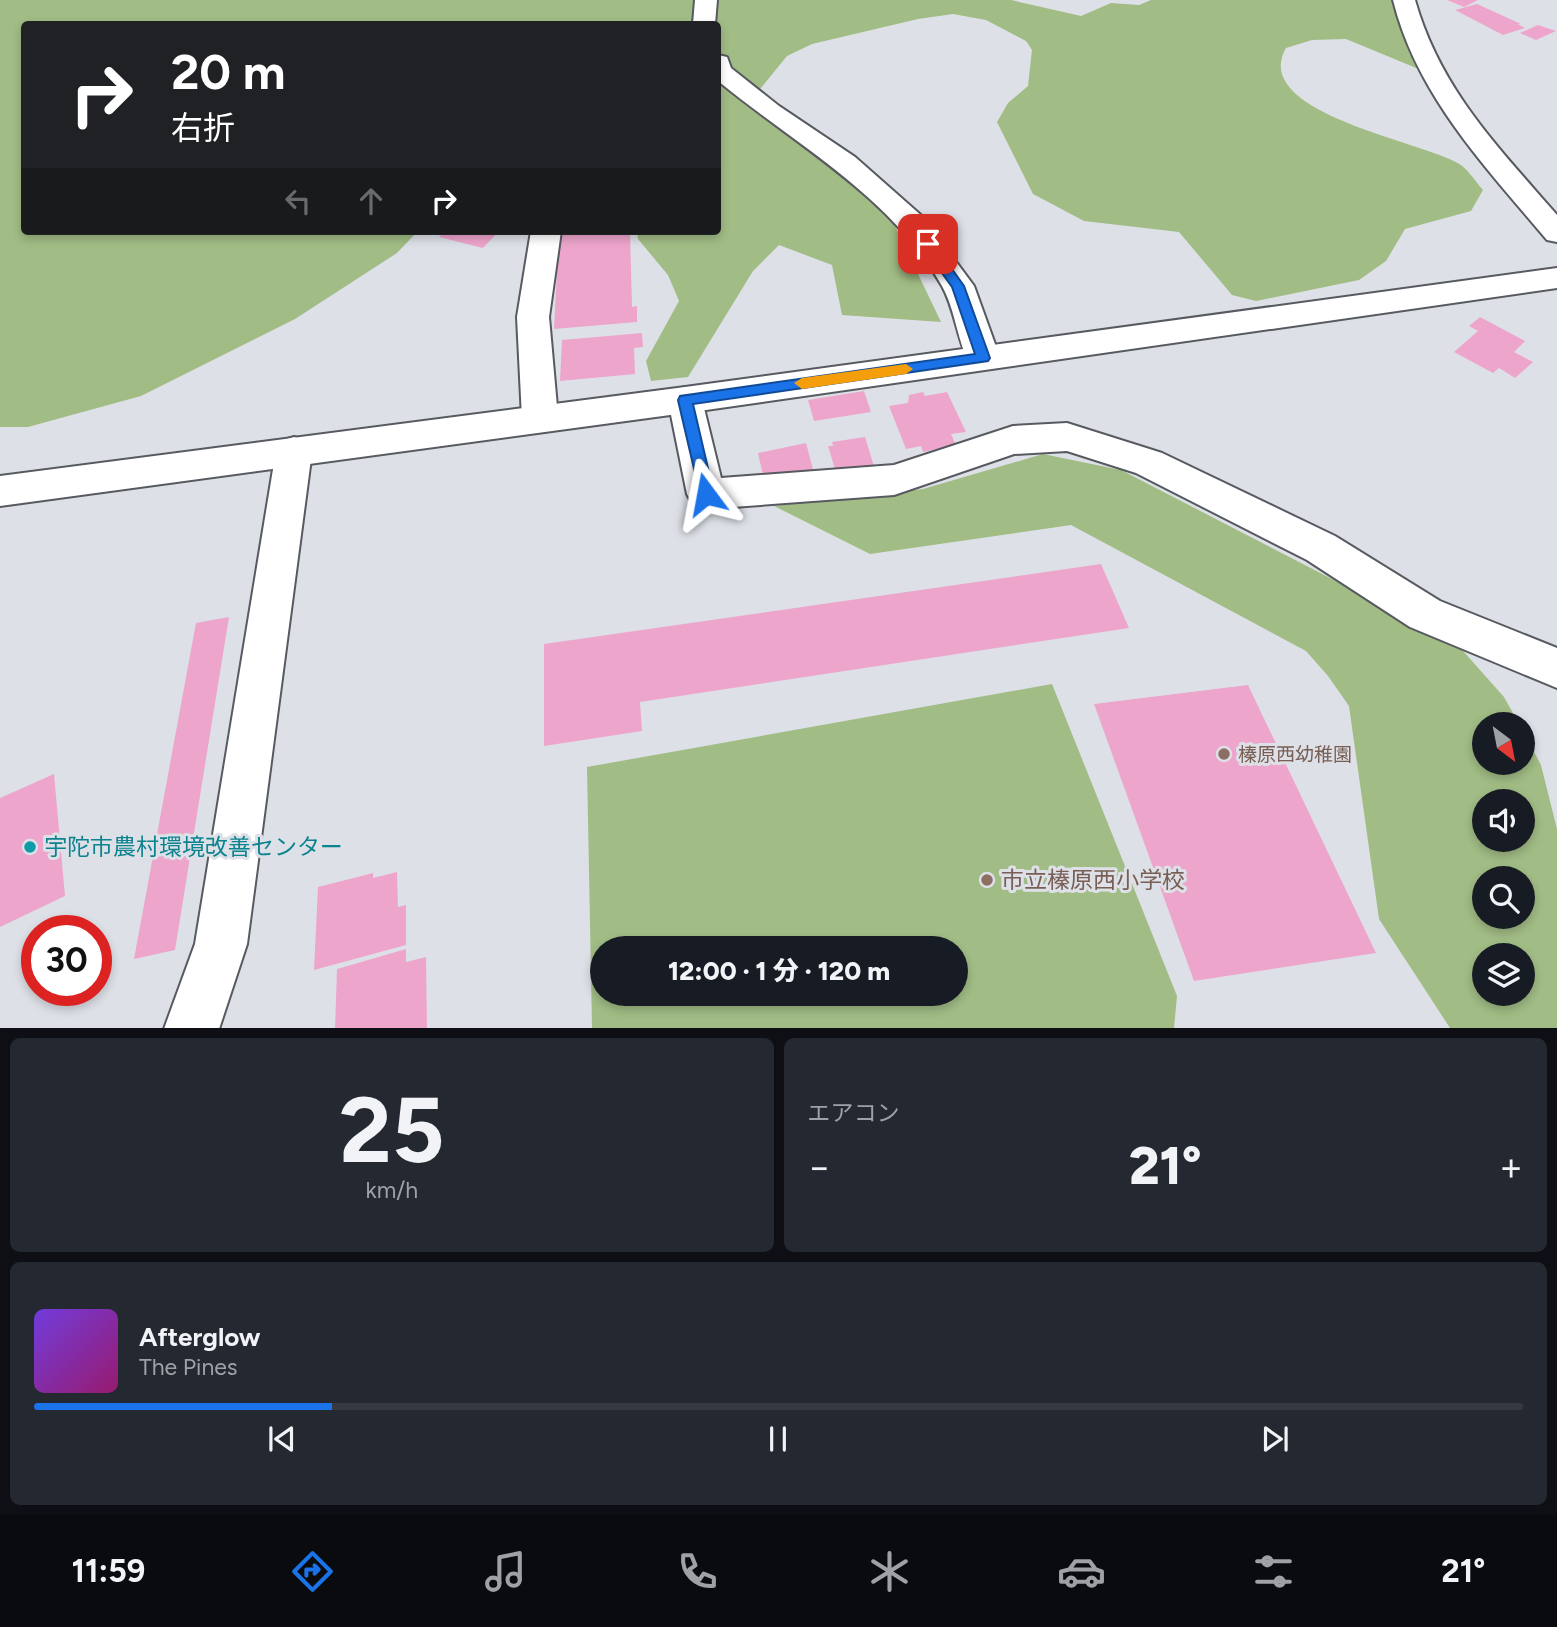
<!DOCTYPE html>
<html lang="ja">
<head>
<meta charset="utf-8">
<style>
	:root { --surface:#171b24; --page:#242831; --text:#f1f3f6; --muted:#9ea1a6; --line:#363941; --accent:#1a73e8 }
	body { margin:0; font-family:Figtree,"Noto Sans JP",sans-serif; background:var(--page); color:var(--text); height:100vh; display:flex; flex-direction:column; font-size:26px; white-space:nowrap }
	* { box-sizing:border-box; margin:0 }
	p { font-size:23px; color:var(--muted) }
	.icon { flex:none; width:38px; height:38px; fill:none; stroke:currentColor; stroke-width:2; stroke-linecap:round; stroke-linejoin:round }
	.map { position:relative; height:1028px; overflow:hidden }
	.side { display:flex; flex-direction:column; gap:10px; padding:10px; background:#0d0f14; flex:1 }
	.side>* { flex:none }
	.banner { position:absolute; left:21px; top:21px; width:700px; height:214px; border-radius:7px; box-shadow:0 4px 10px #0003; background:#202124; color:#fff; overflow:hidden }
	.needle { width:46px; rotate:148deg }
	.buttons { position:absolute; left:1472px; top:712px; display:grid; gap:14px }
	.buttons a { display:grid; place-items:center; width:63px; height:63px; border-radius:50%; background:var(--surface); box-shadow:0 4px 10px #0003; font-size:35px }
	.speed { position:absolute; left:21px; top:915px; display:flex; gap:14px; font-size:35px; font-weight:700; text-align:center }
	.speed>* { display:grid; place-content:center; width:91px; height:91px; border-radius:50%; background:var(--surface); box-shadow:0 4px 10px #0003; line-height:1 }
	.speed .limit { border:10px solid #d22; background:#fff; color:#111 }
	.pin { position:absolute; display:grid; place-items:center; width:60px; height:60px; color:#fff; margin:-30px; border-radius:14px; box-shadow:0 4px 10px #0006 }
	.me { position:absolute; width:77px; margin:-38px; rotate:347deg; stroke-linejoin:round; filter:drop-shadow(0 0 5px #0008) }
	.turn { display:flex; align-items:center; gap:24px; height:147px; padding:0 35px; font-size:32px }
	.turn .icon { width:91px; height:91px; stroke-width:2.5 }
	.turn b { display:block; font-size:49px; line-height:60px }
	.lanes { display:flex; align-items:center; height:66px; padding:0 35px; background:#0003; justify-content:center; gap:35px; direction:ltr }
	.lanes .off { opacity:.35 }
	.big { font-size:52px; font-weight:800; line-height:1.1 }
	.side .widget { flex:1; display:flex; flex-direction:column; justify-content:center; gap:10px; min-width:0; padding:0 24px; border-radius:10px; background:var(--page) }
	.side .dial { align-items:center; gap:0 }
	.dial b { font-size:91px; line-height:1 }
	.song { display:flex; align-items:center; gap:21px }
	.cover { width:84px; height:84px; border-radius:10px; background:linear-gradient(135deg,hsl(260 70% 55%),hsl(320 70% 35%)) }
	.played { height:7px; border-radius:4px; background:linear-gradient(90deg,var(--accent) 20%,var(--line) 20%) }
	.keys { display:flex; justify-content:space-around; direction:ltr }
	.heat { display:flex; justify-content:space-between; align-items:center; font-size:38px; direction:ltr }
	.side .tiles { flex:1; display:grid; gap:10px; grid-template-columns:1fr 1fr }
	.widget:last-child { grid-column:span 2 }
	.trip { position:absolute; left:590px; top:936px; width:378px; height:70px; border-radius:35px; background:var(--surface); box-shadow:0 4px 10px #0003; font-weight:800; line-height:70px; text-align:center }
	.tab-bar { display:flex; height:112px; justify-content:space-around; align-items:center; background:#090b0e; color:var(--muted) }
	.tab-bar .icon { width:49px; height:49px }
	.tab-bar .current { color:var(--accent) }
	.tab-bar b { font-size:32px; color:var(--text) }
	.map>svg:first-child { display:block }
	.green { fill:#a1bc85; fill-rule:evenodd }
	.building { fill:#eda5cc }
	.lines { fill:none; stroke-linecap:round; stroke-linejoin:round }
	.minor-casing { stroke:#575a60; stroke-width:4 }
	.tertiary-casing { stroke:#575a60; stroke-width:4 }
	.minor { fill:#fff; fill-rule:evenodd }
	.tertiary { fill:#fff; fill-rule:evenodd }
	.route { fill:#1a73e8; stroke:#114b97; stroke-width:2 }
	.slow { fill:#f59e0b }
	.education-dot { fill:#8d6e63; stroke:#dde1e7; stroke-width:2.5 }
	.culture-dot { fill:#0f9aa8; stroke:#dde1e7; stroke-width:2.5 }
	.labels { text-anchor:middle; stroke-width:6; stroke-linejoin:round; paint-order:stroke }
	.education-label { font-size:19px; fill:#785e54; stroke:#dde1e7; text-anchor:start }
	.near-culture-label { font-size:23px; fill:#0d838f; stroke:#dde1e7; text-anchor:start }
	.near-education-label { font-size:23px; fill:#785e54; stroke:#dde1e7; text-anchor:start }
</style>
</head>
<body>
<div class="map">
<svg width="1557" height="1029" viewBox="0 0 1557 1029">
	<rect width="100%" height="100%" fill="#dde1e7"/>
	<g class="green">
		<path d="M0,0H1011L1081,16L1111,3L1139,5L1151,0H1398L1421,70L1346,39L1312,40L1286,48C1248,114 1428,142 1461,165C1469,171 1476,182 1483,190L1471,211L1405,229L1386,261L1359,280L1256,301L1232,295L1179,232L1084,221L1033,194L997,122L1008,103L1028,86L1032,50L1026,41L986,20L953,14L918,19L812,44L787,56L752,99L765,118L874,182L941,322L842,315L832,265L779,245L753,271L688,377L651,381L646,361L679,301L668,275L638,239L637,231H718V24H24V231H418L397,253L295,319L141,396L28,427H0Z"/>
		<path d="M1043,454L1121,470L1456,643L1504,697L1519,724H1484V763H1522L1523,731L1541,765L1557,829V1028H1450L1379,919L1349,706L1328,676L1306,651L1071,525L870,554L774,506L923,489ZM1484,802H1522V840H1484ZM1484,878H1522V917H1484ZM1484,956H1522V994H1484Z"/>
		<path d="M1052,684L1177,996L1174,1028H592L587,767ZM602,948H956V994H602Z"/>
	</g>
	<g class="building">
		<path d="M1447,0H1478L1464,7Z"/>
		<path d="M1477,4L1521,24H1518L1525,28L1503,35L1455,10Z"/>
		<path d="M1538,25L1556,31L1536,40L1520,33Z"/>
		<path d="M445,231H499L483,248L439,237Z"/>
		<path d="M559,231H630L632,307L637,306V322L554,329Z"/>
		<path d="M1480,317L1525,341L1514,352L1533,362L1515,378L1499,368L1493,373L1454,352L1478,331L1469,326Z"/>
		<path d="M642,333L643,347L634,348L635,374L560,381L562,340Z"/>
		<path d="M864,391L871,412L814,421L808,400Z"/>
		<path d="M923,392L925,396L947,392L966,432L951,434L956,445L923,452L921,446L906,449L889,406L908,403L909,395Z"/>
		<path d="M865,437L876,473L838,479L828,446H833L832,442Z"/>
		<path d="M806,443L814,473L764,480L758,453Z"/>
		<path d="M1101,564L1129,628L640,702L642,731L544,746V644Z"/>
		<path d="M229,617L175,950L134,959L196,623Z"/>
		<path d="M1248,685L1376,953L1194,981L1094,704Z"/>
		<path d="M54,774L65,896L0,927V798Z"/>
		<path d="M397,872L398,907L406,905V945L314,970L318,887L373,873V878Z"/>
		<path d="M406,949V962L426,957L427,1029H335L337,969Z"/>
	</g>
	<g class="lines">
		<g class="minor-casing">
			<g id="minor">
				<path d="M695,0H717L715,24H693Z"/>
				<path d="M718,55L727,57L731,68L779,106L855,157L923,217L974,286L1000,358L995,366L983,370L971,366C957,342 956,311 942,286C891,196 796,145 718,81Z"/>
				<path d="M531,231H561L549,317L558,418L553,427L540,431L527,427L522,418L517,317Z"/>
				<path d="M685,387L697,391L702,400L721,478L894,465L1013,426L1067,423L1162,453L1335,536L1440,601L1557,648V688L1410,627L1307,560L1136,473L1067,451L1014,454L894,495L706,509L693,505L687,494L668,400L673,391Z"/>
				<path d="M294,437L307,441L312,451L247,944L219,1029H164L195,944L276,451L281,441Z"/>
			</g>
		</g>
		<g class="tertiary-casing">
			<g id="tertiary">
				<path d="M1393,0H1415C1440,89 1498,147 1557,215V242L1547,240C1485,166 1417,96 1393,0Z"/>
				<path d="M1557,268V288L685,413L0,506V476L685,387Z"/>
			</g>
		</g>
		<use href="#minor" class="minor"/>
		<use href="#tertiary" class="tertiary"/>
	</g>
	<path class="route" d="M928,240L932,241L964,286L990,358L988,361L693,404L714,494L706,501L701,499L678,400L680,396L975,354L952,287L921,244Z"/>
	<path class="slow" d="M906,364L913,369L906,374L802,389L794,383L802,378Z"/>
	<g class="education-dot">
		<circle cx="1224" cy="754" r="7"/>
		<circle cx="987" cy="880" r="7"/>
	</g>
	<circle class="culture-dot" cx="30" cy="847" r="7"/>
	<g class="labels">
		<g class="education-label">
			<text x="1238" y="761">榛原西幼稚園</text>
		</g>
		<g class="near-culture-label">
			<text x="44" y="855">宇陀市農村環境改善センター</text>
		</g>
		<g class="near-education-label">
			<text x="1001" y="888">市立榛原西小学校</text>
		</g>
	</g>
</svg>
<div class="buttons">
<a><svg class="needle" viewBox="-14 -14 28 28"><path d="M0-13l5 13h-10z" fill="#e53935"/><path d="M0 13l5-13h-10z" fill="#9ea1a6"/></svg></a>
<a><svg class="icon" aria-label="sound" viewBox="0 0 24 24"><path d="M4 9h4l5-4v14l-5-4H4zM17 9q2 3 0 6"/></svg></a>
<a><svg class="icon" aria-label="search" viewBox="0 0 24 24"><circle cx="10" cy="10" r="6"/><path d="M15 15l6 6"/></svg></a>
<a><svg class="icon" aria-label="layers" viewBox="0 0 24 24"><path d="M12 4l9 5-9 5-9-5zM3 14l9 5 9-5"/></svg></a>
</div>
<div class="speed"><div class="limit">30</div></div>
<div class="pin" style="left:928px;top:244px;background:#d93025"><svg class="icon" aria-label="arrive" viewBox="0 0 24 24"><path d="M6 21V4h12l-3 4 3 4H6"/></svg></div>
<svg class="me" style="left:706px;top:494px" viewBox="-20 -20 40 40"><path d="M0-17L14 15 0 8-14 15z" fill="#1a73e8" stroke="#fff" stroke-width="4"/></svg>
<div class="trip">12:00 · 1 分 · 120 m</div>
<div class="banner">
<div class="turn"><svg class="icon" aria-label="right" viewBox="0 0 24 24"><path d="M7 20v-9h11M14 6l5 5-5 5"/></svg><div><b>20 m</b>右折</div></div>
<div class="lanes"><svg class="icon off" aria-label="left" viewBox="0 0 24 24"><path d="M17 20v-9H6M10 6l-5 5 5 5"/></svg><svg class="icon off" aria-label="ahead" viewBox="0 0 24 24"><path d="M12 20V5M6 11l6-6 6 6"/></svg><svg class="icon" aria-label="right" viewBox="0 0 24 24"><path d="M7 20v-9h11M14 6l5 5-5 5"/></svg></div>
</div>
</div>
<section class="side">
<div class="tiles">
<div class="widget dial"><b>25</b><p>km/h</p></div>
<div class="widget"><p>エアコン</p>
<div class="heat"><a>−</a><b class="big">21°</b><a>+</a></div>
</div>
<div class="widget">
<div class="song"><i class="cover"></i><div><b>Afterglow</b><p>The Pines</p></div></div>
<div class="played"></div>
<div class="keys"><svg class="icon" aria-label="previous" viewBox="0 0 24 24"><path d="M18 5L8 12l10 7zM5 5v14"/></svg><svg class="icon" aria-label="pause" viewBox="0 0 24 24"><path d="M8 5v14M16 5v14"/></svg><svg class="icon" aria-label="next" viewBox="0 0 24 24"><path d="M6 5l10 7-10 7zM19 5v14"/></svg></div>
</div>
</div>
</section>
<nav class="tab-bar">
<b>11:59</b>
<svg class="icon current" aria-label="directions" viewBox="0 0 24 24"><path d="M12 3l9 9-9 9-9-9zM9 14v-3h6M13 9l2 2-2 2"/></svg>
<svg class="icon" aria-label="music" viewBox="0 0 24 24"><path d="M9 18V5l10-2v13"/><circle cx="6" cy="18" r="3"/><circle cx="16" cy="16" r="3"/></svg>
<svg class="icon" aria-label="phone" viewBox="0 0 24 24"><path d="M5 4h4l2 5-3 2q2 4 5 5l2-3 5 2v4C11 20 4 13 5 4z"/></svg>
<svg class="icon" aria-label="climate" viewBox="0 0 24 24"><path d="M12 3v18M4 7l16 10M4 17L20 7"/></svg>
<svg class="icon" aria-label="car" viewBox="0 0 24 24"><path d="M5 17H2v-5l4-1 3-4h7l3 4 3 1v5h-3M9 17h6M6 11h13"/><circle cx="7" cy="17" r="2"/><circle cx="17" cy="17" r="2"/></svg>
<svg class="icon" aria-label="filters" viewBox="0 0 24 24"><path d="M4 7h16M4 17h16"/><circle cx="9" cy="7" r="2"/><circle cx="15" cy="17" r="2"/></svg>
<b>21°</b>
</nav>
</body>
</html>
